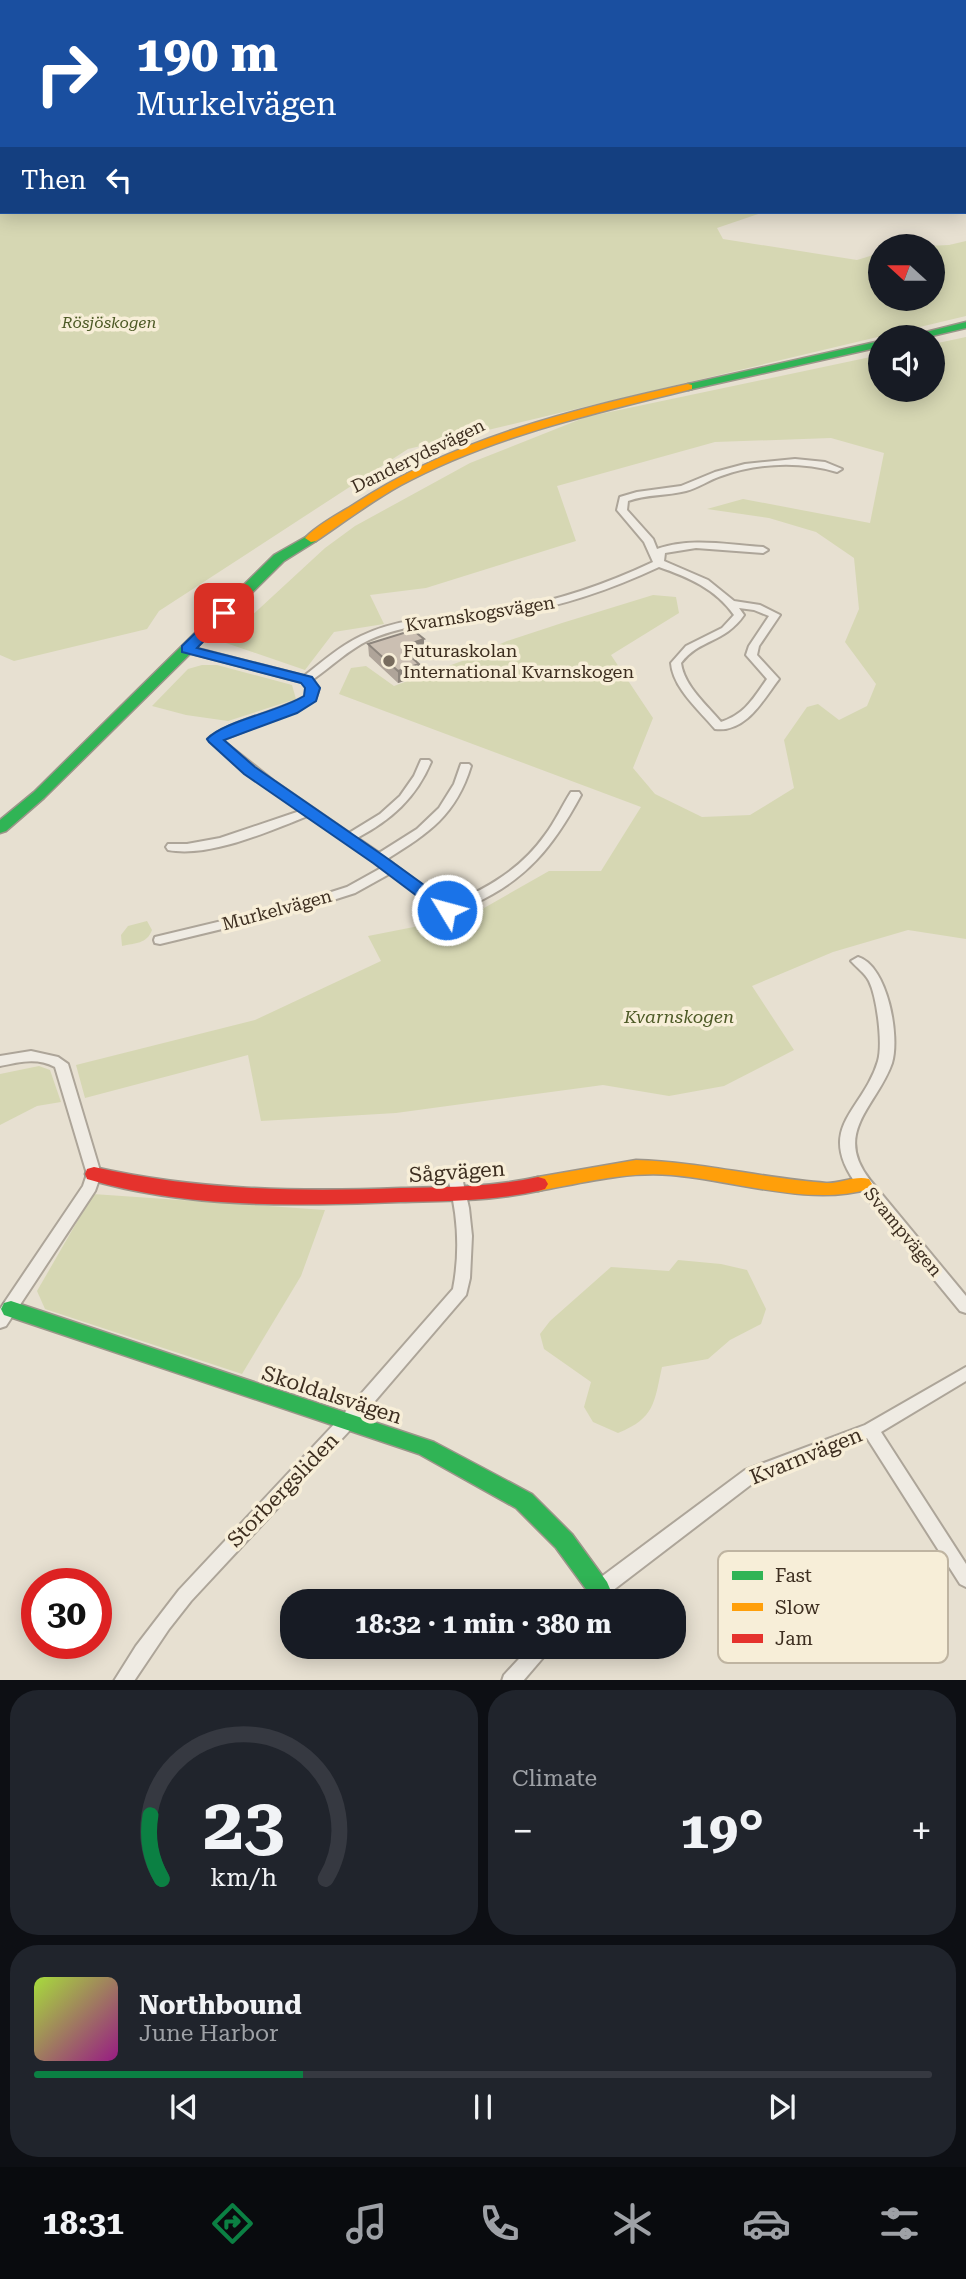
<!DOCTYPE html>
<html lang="en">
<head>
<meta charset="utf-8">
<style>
	:root { --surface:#171b24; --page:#20242c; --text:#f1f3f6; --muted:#9ea1a6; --line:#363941; --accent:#0b8043 }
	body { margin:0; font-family:"Roboto Serif",serif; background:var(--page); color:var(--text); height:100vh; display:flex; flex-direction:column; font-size:26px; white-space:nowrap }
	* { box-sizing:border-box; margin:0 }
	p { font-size:23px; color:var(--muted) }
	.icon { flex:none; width:38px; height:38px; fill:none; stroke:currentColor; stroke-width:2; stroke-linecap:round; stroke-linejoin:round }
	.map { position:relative; height:1680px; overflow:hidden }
	.drawer { display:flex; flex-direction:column; gap:10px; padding:10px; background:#0d0f14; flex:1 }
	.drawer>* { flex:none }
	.guide { position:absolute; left:0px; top:0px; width:966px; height:214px; box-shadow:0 4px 18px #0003; background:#1a4fa0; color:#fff; overflow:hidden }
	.needle { width:46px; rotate:291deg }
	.fabs { position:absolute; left:868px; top:234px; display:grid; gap:14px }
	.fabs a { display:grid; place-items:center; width:77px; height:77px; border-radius:50%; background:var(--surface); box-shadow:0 4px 18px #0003; font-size:35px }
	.speed { position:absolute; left:21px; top:1568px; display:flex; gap:14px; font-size:35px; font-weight:700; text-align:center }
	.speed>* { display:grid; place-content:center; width:91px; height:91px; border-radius:50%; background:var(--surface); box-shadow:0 4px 18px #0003; line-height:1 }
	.speed .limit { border:10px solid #d22; background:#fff; color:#111 }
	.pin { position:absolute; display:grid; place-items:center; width:60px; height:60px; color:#fff; margin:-30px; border-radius:14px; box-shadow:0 4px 10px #0006 }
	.me { position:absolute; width:77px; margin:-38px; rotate:307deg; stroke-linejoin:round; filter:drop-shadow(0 0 5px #0008) }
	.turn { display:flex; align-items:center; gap:24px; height:147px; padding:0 21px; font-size:32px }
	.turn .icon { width:91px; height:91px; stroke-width:2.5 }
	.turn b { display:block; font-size:49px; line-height:60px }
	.then { display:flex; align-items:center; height:66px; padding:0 21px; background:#0003; gap:14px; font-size:26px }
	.big { font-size:52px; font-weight:700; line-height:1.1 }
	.drawer .card { flex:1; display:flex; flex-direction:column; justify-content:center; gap:10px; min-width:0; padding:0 24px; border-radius:28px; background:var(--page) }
	.drawer .dial { align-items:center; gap:0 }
	.dial svg { height:182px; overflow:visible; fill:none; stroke:var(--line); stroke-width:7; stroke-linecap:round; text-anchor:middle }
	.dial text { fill:var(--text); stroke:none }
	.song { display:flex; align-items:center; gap:21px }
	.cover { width:84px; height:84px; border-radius:10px; background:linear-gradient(135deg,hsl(80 70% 55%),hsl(310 70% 35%)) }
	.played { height:7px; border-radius:4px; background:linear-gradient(90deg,var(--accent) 30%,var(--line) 30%) }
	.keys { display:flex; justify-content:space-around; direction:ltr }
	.heat { display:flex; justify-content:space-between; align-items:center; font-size:38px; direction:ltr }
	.drawer .tiles { flex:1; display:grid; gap:10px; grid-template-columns:1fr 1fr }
	.card:last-child { grid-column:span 2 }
	.trip { position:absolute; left:280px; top:1589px; width:406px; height:70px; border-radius:28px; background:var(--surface); box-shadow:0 4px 18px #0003; font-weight:700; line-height:70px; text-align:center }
	.menu { display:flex; height:112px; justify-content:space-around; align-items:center; background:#090b0e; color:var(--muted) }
	.menu .icon { width:49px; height:49px }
	.menu .selected { color:var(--accent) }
	.menu b { font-size:32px; color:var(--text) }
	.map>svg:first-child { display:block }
	.green { fill:#d6d7b3 }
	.water { fill:#bcccc2 }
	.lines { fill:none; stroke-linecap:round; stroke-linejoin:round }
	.street-casing { stroke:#ada599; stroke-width:4 }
	.fast-casing { stroke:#9c958a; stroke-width:3 }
	.slow-casing { stroke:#9c958a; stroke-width:3 }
	.jam-casing { stroke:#9c958a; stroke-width:3 }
	.street { fill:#efebe3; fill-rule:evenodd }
	.fast { fill:#30b455; fill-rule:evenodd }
	.slow { fill:#ff9f0a; fill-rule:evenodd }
	.jam { fill:#e5322d; fill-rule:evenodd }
	.wall { fill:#afa499 }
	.shaded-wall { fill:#8e867d }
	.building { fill:#cbbfb2; stroke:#8e867d; stroke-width:2 }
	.route { fill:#1a73e8; stroke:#114b97; stroke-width:2 }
	.poi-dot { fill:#786c5e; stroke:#f7eed8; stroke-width:2.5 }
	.labels { text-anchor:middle; stroke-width:7; stroke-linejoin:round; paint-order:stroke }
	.far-park-label { font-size:16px; font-style:italic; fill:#4d5a26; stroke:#f7eed8 }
	.street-label { font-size:18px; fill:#3d2e20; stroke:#f7eed8 }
	.poi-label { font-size:18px; fill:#3d2e20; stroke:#f7eed8; text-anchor:start }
	.park-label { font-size:18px; font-style:italic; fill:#4d5a26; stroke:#f7eed8 }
	.near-street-label { font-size:21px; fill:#3d2e20; stroke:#f7eed8 }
	.key { fill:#f7eed8; stroke:#bfb4a1; stroke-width:2 }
	.key-label { font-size:19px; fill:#3d2e20 }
</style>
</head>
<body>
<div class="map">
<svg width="966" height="1681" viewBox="0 0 966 1681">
	<rect width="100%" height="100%" fill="#e7e0d1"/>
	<g class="green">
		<path d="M0,0H478L2,2V212H764L717,228L723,239L857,260L880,253V299H933V247H905L949,245L966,241V316L408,449L159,611L147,629L14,661L0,655Z"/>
		<path d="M966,337V939L908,930L833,952L752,986L794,1050L724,1086L669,1096L603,1085L396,1113L261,1121L248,1055L85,1098L76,1065L255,1020L381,961L368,936L470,916L549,871H601L641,807L339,694L351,668L366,666L394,686L462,661L507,641L562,623L653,595L676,597L679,613L611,655L653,718L633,768L655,794L702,817L750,815L794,788L784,740L807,707L818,704L839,720L867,706L876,684L845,642L859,609L854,558L816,532L769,518L707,509L743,499L870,523L884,453L831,438L715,442L557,486L576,541L426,588L370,595L384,624L334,632L305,670L223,642L325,548L355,526L470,463L586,417L880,355V390H933V344Z"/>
		<path d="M202,665H217L292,685L296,699L228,721L186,715L152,706L188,669Z"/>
		<path d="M147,921L152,930C147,944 135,943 122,946L121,935L128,926Z"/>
		<path d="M39,1066L50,1070L61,1102L37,1106L0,1125V1074Z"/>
		<path d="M93,1194L325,1210L301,1276L242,1374L45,1309L37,1291Z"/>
		<path d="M678,1260L721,1264L747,1270L766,1309L761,1324L730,1340L708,1359L662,1367C654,1403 655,1418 618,1433L593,1422L584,1407L591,1382L544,1349L540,1334L550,1321L611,1267L669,1271Z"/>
	</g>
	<path class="water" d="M451,0H966V90L964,2H438Z"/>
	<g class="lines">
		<g class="street-casing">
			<g id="street">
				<path d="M795,459L825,462L842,469L837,472C799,461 758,463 721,476C709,480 698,488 686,491C667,496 647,494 628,501L627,510L653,539L657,549C691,537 728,545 763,547L768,550L763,553L696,548L665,553L664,561L708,580L734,601L760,605L780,615L759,646L757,655L779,679C763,700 746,733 715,729C699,710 673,688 671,663L686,646L722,628L734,615C716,589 688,577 659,567C612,589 563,606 512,614C465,622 413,620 369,640C348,650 331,667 312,680L319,688L315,700L292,712L222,740L275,782L349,833L380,814L400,796L414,776L421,760H429L431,762C416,798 391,820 357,838L379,853L417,829L439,808L454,784L461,764H469L471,766C456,815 429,833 387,859L448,905C487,889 521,869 545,835C555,822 562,806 571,792H579L581,795C554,845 527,880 473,904C464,908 453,915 442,913L391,873L355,893L305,909L160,944L155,943L154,940L155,937L297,903L347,887L383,867L308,816C269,831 210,858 168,850L166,847L168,844H187L220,838L300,811L238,765L208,739C228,721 279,712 306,696L307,688L302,682L183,651L182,649L183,647L187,646L304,676C322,662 340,646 361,636C407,614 462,616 512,608C561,600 608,583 653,562L644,542L617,510L620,497L637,492L681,486L715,472L745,464ZM739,608L754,610L769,616L749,646L746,655L767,679C753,699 745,714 721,722C707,705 684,686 681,663C699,639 725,643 744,615Z"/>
				<path d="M858,957C888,966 900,1037 892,1063C877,1106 832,1132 870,1180L966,1296V1313L960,1311L859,1188C813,1127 863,1112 878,1061C883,1044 877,997 869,981C865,973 857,968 851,961Z"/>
				<path d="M31,1051L58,1057L68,1064L101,1174L95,1191L6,1326L0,1328V1309L83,1186L87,1174L55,1067C37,1057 19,1062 0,1066V1056Z"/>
				<path d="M456,1177L461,1178L463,1182L469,1208L472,1236L470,1278L466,1295L351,1429L191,1601L169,1629L134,1681H114L136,1646L179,1590L339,1419L453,1289C460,1253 458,1217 449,1182L451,1178Z"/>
				<path d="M966,1367V1381L881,1432L966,1564V1587L960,1584L867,1438L757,1480L599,1601H578L581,1595L593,1583L745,1470L865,1425Z"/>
				<path d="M530,1647H550L547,1653L523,1681H502L504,1675Z"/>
			</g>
		</g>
		<g class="fast-casing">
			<g id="fast">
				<path d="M966,322V328L923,338H902Z"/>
				<path d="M880,341V347L688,390L682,387L688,384Z"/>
				<path d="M311,534L317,538L316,541L284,561L44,798L6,831L0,833V820L34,792L274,555Z"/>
				<path d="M11,1301L434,1442L532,1494L572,1534L607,1582L610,1589L607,1596L599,1599L591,1596L556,1548L516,1508L419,1454L4,1315L1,1309L4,1303Z"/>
			</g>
		</g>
		<g class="slow-casing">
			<g id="slow">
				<path d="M688,384L692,385V389C593,414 492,436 401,485C372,501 344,522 316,541L311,542L305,538C317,525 337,515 353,505C454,438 572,410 688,384Z"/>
				<path d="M636,1160C700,1162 762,1178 826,1183C840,1184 855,1175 869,1179L872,1184L869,1189C810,1207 733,1180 671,1175C627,1171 582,1183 538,1191L531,1189L528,1184L531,1179L538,1177Z"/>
			</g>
		</g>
		<g class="jam-casing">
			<path id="jam" d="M94,1167C195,1190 297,1192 401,1188C447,1187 492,1187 538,1177L545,1179L548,1184L545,1189L538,1191C492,1201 446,1201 400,1202C297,1206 187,1209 87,1179L85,1174L87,1169Z"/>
		</g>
		<use href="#street" class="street"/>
		<use href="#fast" class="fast"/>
		<use href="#slow" class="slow"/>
		<use href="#jam" class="jam"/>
	</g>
	<path class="wall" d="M424,639V651L416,654L417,662L419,664V676L398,683L369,656L368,644Z"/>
	<g class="shaded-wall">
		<path d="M424,639V651L407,657L406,645Z"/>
		<path d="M417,654V665L419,664V676L398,683V671L410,656Z"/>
	</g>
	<path class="building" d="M413,630L424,639L406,645L417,654L410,656L419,664L398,671L368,644Z"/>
	<path class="route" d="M224,609L231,613L197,648L312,677L320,688L316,701L297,713L224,740L255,767L384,856L453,906L455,910L453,914H441L373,863L244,774L209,742L207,739C224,721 278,712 304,696L305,688L301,683L182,652V646L219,610Z"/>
	<circle class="poi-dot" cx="389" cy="661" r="7"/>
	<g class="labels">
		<g class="far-park-label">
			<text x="109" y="328">Rösjöskogen</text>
		</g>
		<g class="street-label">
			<text transform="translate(418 456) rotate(-26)" y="6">Danderydsvägen</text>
			<text transform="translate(480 614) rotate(-9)" y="6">Kvarnskogsvägen</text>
			<text transform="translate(277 910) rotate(-15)" y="6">Murkelvägen</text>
			<text transform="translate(903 1232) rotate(50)" y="6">Svampvägen</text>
		</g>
		<g class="poi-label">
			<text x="403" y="657">Futuraskolan<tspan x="403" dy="21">International Kvarnskogen</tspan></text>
		</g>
		<g class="park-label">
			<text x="679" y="1023">Kvarnskogen</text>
		</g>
		<g class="near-street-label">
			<text transform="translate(457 1172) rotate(-4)" y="7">Sågvägen</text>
			<text transform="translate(332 1395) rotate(18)" y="7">Skoldalsvägen</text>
			<text transform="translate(806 1456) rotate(-22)" y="7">Kvarnvägen</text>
			<text transform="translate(283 1490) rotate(-46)" y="7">Storbergsliden</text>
		</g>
	</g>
	<rect x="718" y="1551" width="230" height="112" rx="10" class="key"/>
	<rect x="732" y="1571" width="31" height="9" fill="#30b455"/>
	<rect x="732" y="1603" width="31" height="8" fill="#ff9f0a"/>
	<rect x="732" y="1634" width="31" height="9" fill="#e5322d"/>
	<g class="key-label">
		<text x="775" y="1582">Fast</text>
		<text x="775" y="1614">Slow</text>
		<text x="775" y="1645">Jam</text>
	</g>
</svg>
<div class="fabs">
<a><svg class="needle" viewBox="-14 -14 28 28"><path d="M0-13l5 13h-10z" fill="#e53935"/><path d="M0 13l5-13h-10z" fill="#9ea1a6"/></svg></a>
<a><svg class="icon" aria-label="sound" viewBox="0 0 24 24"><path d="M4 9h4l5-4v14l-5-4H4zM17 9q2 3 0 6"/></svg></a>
</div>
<div class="speed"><div class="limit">30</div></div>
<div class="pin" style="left:224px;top:613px;background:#d93025"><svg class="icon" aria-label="arrive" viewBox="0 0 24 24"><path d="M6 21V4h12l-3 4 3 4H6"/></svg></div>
<svg class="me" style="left:447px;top:910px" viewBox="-20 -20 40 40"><circle r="17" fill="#1a73e8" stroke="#fff" stroke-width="3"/><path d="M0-11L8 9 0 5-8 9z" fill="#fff"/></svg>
<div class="trip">18:32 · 1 min · 380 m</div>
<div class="guide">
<div class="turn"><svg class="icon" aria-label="right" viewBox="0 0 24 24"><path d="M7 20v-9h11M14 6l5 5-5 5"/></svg><div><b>190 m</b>Murkelvägen</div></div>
<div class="then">Then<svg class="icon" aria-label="left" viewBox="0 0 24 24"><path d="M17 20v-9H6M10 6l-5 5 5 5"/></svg></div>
</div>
</div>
<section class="drawer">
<div class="tiles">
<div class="card dial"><svg viewBox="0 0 100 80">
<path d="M14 69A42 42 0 1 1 86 69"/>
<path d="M14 69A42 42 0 0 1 9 41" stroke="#0b8043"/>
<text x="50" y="56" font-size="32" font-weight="700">23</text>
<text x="50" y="72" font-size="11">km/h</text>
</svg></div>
<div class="card"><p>Climate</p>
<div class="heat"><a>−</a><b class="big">19°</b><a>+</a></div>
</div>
<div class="card">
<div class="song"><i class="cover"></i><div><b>Northbound</b><p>June Harbor</p></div></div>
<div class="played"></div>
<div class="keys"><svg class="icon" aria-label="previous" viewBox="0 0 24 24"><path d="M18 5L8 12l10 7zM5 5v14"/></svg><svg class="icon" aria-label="pause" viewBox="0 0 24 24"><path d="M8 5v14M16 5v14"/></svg><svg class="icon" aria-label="next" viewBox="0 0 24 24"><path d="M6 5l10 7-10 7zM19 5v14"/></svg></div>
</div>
</div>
</section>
<nav class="menu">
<b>18:31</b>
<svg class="icon selected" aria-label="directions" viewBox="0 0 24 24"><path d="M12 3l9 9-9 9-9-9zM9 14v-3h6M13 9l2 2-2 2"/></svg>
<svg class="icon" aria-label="music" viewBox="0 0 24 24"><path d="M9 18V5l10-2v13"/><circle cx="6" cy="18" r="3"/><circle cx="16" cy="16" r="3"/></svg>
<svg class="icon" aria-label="phone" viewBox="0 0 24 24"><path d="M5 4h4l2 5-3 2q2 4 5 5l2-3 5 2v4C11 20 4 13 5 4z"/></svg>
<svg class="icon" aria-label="climate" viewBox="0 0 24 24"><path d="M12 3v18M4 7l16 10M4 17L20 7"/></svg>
<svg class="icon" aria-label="car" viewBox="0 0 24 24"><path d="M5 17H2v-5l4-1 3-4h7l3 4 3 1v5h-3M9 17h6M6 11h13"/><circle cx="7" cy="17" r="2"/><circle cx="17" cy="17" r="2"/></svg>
<svg class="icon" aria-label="filters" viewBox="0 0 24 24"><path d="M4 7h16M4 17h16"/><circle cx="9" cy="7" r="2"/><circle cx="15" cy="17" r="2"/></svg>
</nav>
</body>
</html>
